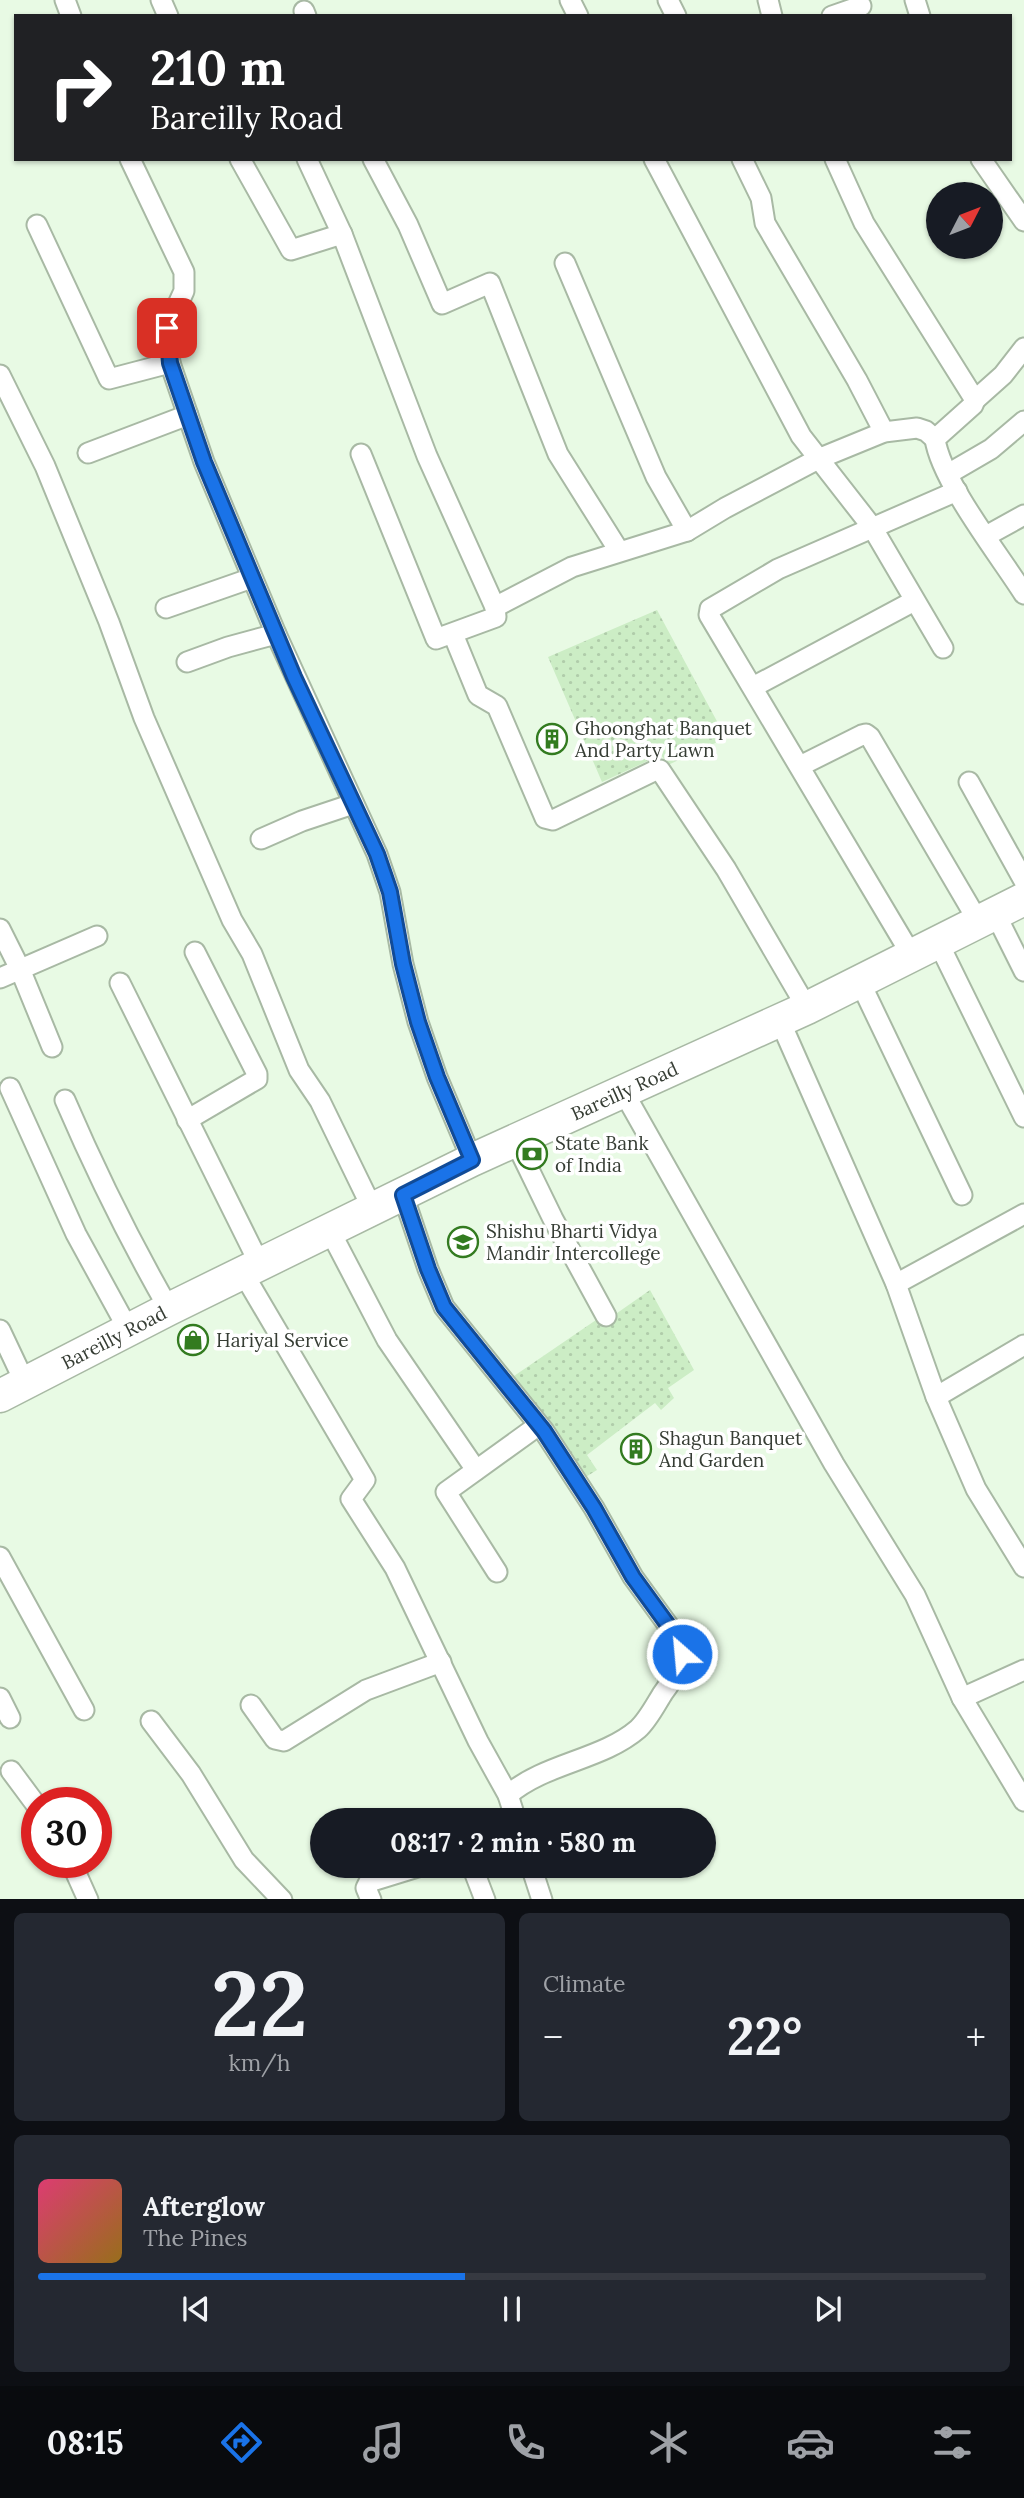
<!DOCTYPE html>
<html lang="en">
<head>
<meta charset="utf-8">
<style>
	:root { --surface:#171b24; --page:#242831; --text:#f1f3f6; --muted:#9ea1a6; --line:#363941; --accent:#1a73e8 }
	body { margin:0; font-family:Lora,serif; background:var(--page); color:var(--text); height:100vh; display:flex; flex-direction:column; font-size:26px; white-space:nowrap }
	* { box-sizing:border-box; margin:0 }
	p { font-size:23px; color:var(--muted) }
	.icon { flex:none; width:38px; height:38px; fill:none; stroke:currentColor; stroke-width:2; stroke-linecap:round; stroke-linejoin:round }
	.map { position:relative; height:1899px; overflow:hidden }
	.drawer { display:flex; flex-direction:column; gap:14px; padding:14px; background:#0d0f14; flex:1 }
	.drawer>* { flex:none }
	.hud { position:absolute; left:14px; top:14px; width:998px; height:147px; border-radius:0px; box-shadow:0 2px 5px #0004; background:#202124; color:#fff; overflow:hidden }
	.needle { width:46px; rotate:48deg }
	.tools { position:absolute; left:926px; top:182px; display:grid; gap:14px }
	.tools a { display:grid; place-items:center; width:77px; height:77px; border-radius:50%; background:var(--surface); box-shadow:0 2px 5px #0004; font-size:35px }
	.speed { position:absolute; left:21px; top:1787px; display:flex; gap:14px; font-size:35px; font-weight:700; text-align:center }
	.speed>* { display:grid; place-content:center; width:91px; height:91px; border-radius:50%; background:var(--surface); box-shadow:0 2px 5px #0004; line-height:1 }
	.speed .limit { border:10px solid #d22; background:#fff; color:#111 }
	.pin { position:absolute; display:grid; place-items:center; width:60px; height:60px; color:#fff; margin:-30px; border-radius:14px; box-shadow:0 4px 10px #0006 }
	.me { position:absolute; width:77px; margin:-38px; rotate:333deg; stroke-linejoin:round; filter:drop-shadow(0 0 5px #0008) }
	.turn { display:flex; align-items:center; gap:24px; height:147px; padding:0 21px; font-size:32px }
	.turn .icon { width:91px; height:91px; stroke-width:2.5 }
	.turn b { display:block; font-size:49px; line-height:60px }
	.big { font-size:52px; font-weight:700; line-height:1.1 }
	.drawer .widget { flex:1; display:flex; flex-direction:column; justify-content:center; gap:10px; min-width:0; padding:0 24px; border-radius:10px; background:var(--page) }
	.drawer .dial { align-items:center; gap:0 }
	.dial b { font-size:91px; line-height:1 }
	.song { display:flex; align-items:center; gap:21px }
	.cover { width:84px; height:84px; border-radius:10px; background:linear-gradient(135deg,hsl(340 70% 55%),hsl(40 70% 35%)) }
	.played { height:7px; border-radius:4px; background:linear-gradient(90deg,var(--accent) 45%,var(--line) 45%) }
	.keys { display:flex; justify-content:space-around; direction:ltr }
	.heat { display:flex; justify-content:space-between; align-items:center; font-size:38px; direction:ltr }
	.drawer .tiles { flex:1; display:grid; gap:14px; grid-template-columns:1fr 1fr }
	.widget:last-child { grid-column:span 2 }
	.trip { position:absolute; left:310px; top:1808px; width:406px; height:70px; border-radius:35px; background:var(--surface); box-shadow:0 2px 5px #0004; font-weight:700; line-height:70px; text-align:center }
	.dock { display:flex; height:112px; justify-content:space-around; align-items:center; background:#090b0e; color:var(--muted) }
	.dock .icon { width:49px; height:49px }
	.dock .selected { color:var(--accent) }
	.dock b { font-size:32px; color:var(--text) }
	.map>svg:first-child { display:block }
	.grass { fill:url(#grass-dots) }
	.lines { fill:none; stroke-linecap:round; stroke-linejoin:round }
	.minor-casing { stroke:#a8b9a4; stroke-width:23 }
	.trunk-casing { stroke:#a8b9a4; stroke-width:35 }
	.minor { stroke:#fff; stroke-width:19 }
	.trunk { stroke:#fff; stroke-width:32 }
	.route-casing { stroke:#114b97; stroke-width:18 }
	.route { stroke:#1a73e8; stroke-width:12 }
	.labels { text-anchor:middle; stroke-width:7; stroke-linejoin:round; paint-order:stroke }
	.poi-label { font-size:19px; fill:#363d34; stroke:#fff; text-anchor:start }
	.street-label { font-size:19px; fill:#363d34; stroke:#fff }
</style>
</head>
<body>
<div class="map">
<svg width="1024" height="1900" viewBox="0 0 1024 1900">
	<defs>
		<pattern id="grass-dots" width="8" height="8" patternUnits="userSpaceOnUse" patternTransform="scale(1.75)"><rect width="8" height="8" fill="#ccedc5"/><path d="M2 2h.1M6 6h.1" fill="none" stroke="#b0ccaa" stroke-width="1.8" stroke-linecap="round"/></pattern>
	</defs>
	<rect width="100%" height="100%" fill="#e8fae4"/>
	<g class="grass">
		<path d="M657,610L726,738L668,765L661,755L602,782L548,657Z"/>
		<path d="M650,1290L694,1370L668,1388L674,1398L661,1410L655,1403L587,1455L597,1470L584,1478L514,1376L596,1320L600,1325Z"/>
	</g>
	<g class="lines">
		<g class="minor-casing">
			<g id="minor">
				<path d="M65,0L71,16"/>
				<path d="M161,0L168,16"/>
				<path d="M570,0L578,16"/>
				<path d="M668,0L676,16"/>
				<path d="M768,0L772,16"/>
				<path d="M915,0L920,16"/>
				<path d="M304,11L306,16"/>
				<path d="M832,16L861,6"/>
				<path d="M130,159L184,272V291L167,328L170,363L204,462L276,634L377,854L390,892L403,964L418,1022L437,1077L472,1160"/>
				<path d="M240,159L291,250L342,234"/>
				<path d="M307,159L342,234L427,456L495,607L572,567L687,531L725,508L818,459L884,432L917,428L926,431L935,439"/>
				<path d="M373,159L408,225L442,304L490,283L558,454L619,551"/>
				<path d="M654,159L801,436L872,527L943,648"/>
				<path d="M742,159L761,198L765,223L857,380L884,432"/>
				<path d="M835,159L864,223L975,400L973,405L935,439C941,481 1000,556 1024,594"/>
				<path d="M981,159L1024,221"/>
				<path d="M37,225L109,379L170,363"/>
				<path d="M565,263L656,477L687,531"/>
				<path d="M0,375L45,466L109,622L144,718L232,920L252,954L299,1070L320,1101L373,1210"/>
				<path d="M975,400L1003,375L1024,348"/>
				<path d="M88,453L188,415"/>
				<path d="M361,454L436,639L496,617L495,607"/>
				<path d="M948,474L991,449L1024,421"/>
				<path d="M986,536L1024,515"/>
				<path d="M166,608L252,578"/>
				<path d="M453,634L478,695L497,706L545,818L553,820L654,771L660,770L726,869L807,1008"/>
				<path d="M187,662L228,647L276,634"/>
				<path d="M753,687L914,601"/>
				<path d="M800,766L862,735L866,734L870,737L978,921"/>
				<path d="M969,782L1024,881"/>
				<path d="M261,839L302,821L353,804"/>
				<path d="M995,913L1024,971"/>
				<path d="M0,929L20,969L52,1047"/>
				<path d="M938,942L1024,1117"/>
				<path d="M912,956L709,615L710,609L778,569L957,491"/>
				<path d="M0,978L97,936"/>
				<path d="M860,982L962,1195"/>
				<path d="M120,983L260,1265"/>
				<path d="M780,1021L896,1284L936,1397L976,1489L1024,1567"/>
				<path d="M10,1088L76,1234L128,1329"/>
				<path d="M623,1091L834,1464L915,1595L962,1698L1024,1801"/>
				<path d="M65,1100C96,1172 130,1241 169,1309"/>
				<path d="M187,1120L257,1079V1074L195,952"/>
				<path d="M515,1141L553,1219L606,1316"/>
				<path d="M403,1195L428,1269L444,1307L544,1431L594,1508L633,1577L681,1643C684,1662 674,1678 663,1693C656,1704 648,1720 638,1729C602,1760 545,1763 508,1795"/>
				<path d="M330,1231L387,1340L476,1470"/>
				<path d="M243,1273L365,1480L351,1499L395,1568L478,1741L508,1795L516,1820"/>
				<path d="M896,1284L1024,1214"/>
				<path d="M0,1330L25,1383"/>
				<path d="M936,1397L1024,1345"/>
				<path d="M0,1557L84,1710"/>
				<path d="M497,1572L446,1492L539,1425"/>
				<path d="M0,1698L10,1718"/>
				<path d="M962,1698L1024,1670"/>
				<path d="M251,1705L275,1739L284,1741L366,1690L441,1662"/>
				<path d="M151,1721L191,1774L244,1860L282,1900"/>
				<path d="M11,1771L37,1806"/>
				<path d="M71,1862L88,1900"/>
				<path d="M472,1866L485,1900"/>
				<path d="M531,1866L542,1900"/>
				<path d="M371,1900L366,1888L369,1882L421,1866"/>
			</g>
		</g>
		<g class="trunk-casing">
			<g id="trunk">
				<path id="s1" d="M0,1396L169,1309L472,1160L807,1008L1024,899"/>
			</g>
		</g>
		<use href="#minor" class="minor"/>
		<use href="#trunk" class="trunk"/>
	</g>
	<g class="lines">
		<g class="route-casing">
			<path id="route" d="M167,328L170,363L204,462L294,677L377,854L390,892L403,964L418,1022L437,1077L472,1160L403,1195L428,1269L444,1307L544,1431L594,1508L633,1577L681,1643L682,1654"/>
		</g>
		<use href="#route" class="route"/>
	</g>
	<defs>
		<g id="building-ring" transform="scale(1.575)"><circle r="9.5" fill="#fff" stroke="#337b20" stroke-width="1.5"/><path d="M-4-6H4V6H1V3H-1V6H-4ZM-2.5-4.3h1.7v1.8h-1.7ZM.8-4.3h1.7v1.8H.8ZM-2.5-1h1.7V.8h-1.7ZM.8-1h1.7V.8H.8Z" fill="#337b20"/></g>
		<g id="bank-ring" transform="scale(1.575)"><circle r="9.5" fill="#fff" stroke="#337b20" stroke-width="1.5"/><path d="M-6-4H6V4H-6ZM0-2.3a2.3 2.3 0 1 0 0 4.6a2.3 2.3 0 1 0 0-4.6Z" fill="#337b20"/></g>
		<g id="school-ring" transform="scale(1.575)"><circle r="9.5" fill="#fff" stroke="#337b20" stroke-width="1.5"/><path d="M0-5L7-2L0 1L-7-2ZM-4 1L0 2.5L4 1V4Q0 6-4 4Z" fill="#337b20"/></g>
		<g id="shop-ring" transform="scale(1.575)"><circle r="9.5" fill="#fff" stroke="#337b20" stroke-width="1.5"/><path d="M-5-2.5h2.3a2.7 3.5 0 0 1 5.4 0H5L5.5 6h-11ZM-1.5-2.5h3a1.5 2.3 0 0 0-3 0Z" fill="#337b20"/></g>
	</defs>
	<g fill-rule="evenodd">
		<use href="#building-ring" x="552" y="739"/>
		<use href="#bank-ring" x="532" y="1154"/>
		<use href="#school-ring" x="463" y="1242"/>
		<use href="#shop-ring" x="193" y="1340"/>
		<use href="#building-ring" x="636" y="1449"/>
	</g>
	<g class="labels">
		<g class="poi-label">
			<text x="575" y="735">Ghoonghat Banquet<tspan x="575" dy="22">And Party Lawn</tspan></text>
			<text x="555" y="1150">State Bank<tspan x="555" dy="22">of India</tspan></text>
			<text x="486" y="1238">Shishu Bharti Vidya<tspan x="486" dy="22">Mandir Intercollege</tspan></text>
			<text x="216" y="1347">Hariyal Service</text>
			<text x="659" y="1445">Shagun Banquet<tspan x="659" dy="22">And Garden</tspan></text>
		</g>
		<g class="street-label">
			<text dy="7" stroke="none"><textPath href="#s1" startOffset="695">Bareilly Road</textPath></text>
			<text dy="7" stroke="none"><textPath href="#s1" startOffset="128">Bareilly Road</textPath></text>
		</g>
	</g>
</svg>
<div class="tools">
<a><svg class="needle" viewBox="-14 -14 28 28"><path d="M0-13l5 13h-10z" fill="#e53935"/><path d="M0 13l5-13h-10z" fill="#9ea1a6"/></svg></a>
</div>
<div class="speed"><div class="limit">30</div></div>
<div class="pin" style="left:167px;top:328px;background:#d93025"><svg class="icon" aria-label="arrive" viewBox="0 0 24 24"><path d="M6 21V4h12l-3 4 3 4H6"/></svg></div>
<svg class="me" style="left:682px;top:1654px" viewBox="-20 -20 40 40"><circle r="17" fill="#1a73e8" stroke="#fff" stroke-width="3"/><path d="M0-11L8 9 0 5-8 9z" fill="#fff"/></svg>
<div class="trip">08:17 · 2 min · 580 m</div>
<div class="hud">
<div class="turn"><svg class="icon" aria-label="right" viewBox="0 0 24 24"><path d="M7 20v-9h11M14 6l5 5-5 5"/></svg><div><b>210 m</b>Bareilly Road</div></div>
</div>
</div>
<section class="drawer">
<div class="tiles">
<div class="widget dial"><b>22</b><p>km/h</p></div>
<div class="widget"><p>Climate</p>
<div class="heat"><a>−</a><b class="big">22°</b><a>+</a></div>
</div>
<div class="widget">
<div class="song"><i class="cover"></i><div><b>Afterglow</b><p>The Pines</p></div></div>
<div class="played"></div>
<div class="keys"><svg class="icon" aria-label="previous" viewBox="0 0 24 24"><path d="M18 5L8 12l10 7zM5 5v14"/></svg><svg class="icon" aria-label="pause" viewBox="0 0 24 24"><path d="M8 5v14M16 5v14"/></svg><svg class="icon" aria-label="next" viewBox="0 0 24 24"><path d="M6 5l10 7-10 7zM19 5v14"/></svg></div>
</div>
</div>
</section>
<nav class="dock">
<b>08:15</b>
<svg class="icon selected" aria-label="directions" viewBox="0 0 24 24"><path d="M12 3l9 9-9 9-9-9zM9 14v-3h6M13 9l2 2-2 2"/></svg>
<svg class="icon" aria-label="music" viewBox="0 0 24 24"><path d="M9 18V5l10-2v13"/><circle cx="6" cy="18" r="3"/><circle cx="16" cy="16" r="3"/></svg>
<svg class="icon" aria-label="phone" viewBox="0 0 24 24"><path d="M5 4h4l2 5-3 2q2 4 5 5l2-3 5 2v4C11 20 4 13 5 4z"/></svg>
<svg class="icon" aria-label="climate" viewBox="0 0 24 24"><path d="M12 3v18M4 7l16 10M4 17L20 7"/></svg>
<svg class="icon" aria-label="car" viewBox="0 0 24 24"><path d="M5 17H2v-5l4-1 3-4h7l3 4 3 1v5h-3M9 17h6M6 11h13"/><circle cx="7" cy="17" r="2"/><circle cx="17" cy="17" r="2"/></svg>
<svg class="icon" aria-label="filters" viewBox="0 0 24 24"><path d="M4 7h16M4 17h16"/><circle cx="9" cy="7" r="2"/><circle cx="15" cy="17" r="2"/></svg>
</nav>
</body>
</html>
